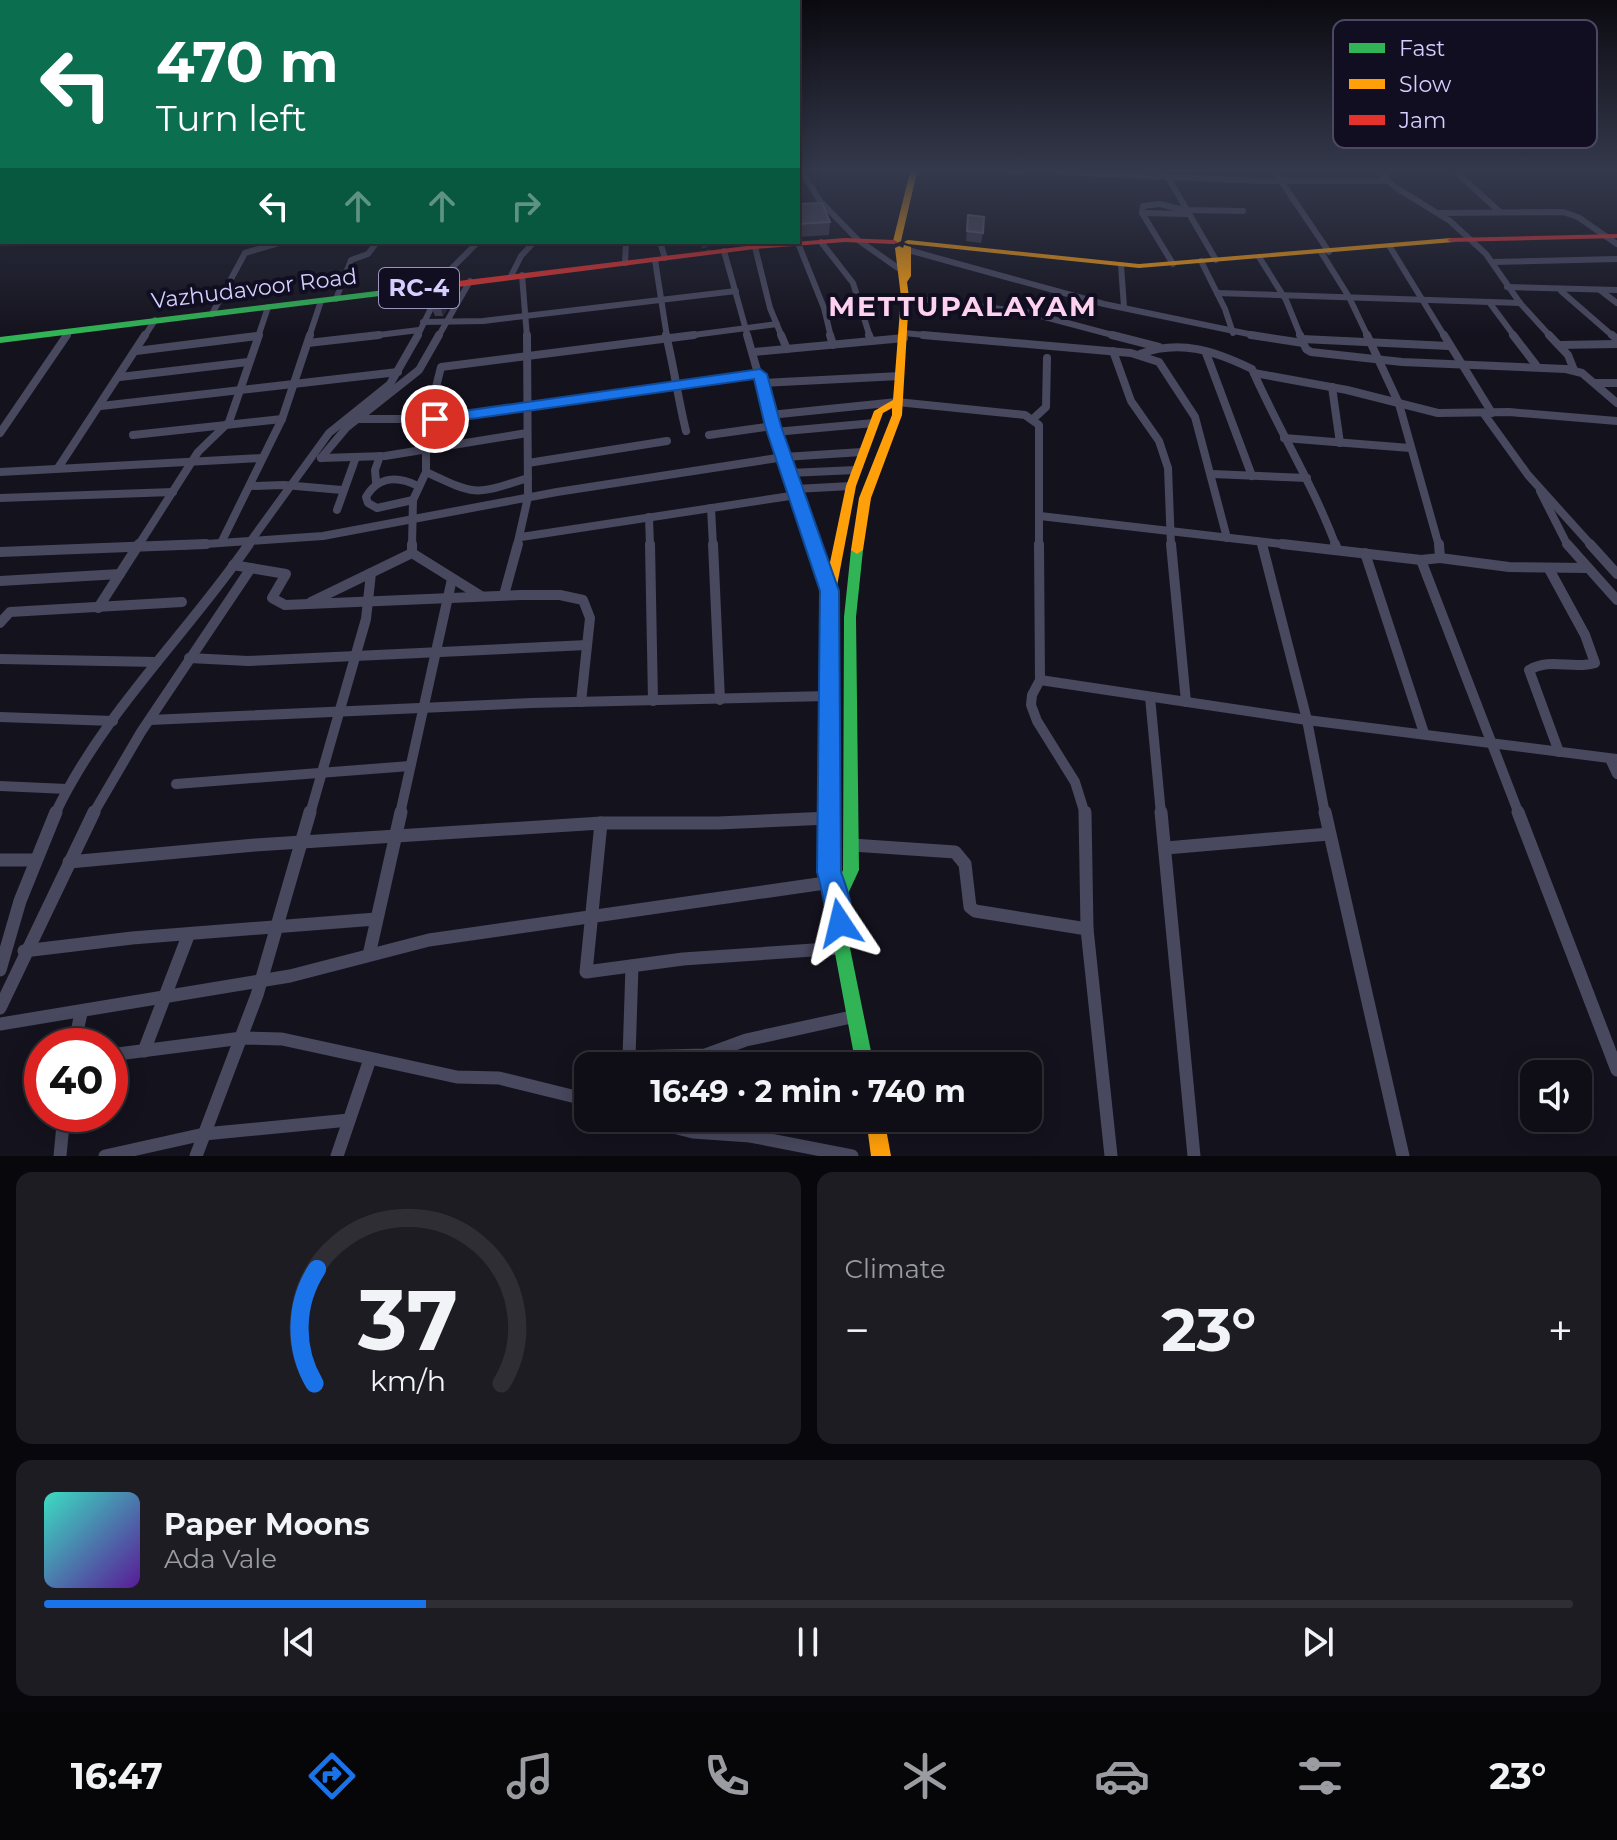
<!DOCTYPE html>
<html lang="en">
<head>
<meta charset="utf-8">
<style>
	:root { --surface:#0f0e16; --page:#1d1c23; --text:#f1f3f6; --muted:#9b9ca1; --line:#2f2e35; --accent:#1a73e8 }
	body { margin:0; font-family:Montserrat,sans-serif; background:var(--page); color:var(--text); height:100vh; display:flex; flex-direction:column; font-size:30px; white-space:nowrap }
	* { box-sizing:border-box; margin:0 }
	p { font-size:26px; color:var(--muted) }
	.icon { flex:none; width:44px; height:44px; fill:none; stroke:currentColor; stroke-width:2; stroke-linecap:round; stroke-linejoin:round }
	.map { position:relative; height:1156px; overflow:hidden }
	.panel { display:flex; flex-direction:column; gap:16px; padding:16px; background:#08080c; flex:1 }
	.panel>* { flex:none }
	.banner { position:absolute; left:0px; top:0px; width:800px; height:244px; box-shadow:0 4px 20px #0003,0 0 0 2px var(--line); background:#0b6e4f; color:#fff; overflow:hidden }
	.tools { position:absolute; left:1520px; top:1060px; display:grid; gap:16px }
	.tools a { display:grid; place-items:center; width:72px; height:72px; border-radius:16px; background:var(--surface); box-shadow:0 4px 20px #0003,0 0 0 2px var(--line); font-size:40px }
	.speed { position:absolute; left:24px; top:1028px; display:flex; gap:16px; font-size:40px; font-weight:700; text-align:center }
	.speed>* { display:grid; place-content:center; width:104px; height:104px; border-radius:50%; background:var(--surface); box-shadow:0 4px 20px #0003,0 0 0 2px var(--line); line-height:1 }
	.speed .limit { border:12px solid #d22; background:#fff; color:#111 }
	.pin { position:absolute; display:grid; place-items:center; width:68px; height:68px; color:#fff; margin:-34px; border:4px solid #fff; border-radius:50%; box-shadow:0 2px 8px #0007 }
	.me { position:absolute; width:88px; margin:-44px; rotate:350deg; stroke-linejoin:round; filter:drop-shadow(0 0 6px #0008) }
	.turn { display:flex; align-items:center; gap:28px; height:168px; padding:0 24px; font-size:36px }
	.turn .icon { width:104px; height:104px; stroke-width:2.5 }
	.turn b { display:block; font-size:56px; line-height:68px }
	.lanes { display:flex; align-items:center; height:76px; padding:0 24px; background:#0003; justify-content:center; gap:40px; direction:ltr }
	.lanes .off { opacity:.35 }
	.big { font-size:60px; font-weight:700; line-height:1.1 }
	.panel .tile { flex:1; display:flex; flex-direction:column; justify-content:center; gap:12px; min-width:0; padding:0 28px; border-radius:16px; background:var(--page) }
	.panel .dial { align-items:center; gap:0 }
	.dial svg { height:208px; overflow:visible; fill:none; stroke:var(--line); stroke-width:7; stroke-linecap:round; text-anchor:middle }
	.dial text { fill:var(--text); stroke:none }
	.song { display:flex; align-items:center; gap:24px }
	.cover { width:96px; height:96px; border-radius:12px; background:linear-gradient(135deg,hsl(170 70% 55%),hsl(270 70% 35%)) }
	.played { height:8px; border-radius:4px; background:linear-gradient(90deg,var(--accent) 25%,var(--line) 25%) }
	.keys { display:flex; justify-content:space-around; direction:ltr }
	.heat { display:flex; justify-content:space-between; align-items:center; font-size:44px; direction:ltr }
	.panel .tiles { flex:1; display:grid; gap:16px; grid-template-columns:1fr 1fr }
	.tile:last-child { grid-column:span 2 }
	.trip { position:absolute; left:574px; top:1052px; width:468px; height:80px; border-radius:16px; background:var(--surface); box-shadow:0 4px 20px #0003,0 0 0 2px var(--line); font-weight:700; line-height:80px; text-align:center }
	.tabs { display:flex; height:128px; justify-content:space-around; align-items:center; background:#060609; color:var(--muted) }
	.tabs .icon { width:56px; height:56px }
	.tabs .current { color:var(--accent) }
	.tabs b { font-size:36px; color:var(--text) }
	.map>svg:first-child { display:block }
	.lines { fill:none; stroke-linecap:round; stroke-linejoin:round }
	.street-tunnel { stroke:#312e3f; stroke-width:6; stroke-dasharray:6 3; stroke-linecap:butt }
	.street-far3 { stroke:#48485e; stroke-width:6 }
	.street-far2 { stroke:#48485e; stroke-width:8 }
	.street-far1 { stroke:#48485e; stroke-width:10 }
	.street { stroke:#48485e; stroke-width:13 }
	.fast { fill:#30b455; fill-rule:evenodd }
	.slow { fill:#ff9f0a; fill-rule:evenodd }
	.jam { fill:#e5322d; fill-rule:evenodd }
	.wall { fill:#3d3b4c }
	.shaded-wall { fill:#262431 }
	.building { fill:#4e4b5f; stroke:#636078; stroke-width:2 }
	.route { fill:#1a73e8; stroke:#114b97; stroke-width:2 }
	.labels { text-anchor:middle; stroke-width:8; stroke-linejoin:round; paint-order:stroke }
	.far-street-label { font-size:22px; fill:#d4cffe; stroke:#110e22 }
	.shield { fill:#110e22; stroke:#9a95bc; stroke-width:2 }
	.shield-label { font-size:24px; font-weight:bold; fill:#d4cffe }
	.far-district-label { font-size:28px; font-weight:bold; letter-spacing:2px; fill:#fed1ee; stroke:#110e22 }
	.key { fill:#110e22; stroke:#4c4864; stroke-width:2 }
	.key-label { font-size:22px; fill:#d4cffe }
</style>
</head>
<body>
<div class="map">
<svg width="1617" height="1156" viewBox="0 0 1617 1156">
	<rect width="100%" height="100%" fill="#14121d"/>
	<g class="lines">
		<path class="street-tunnel" d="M703,242L708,253"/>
		<g class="street-far3">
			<path d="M802,172L820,201L858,240"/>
			<path d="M1010,172H1017"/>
			<path d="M1057,172L1263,181H1388"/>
			<path d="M1275,172L1329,252"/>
			<path d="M1380,172L1395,187L1450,221L1486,254L1520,303L1551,337"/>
			<path d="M1456,172L1500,212"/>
			<path d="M1166,174L1216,260"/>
			<path d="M1146,213L1186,214"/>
			<path d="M1440,213L1563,212L1578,217L1617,244"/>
			<path d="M660,242L665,258"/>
			<path d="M821,242L853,283L870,337"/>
			<path d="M861,242L898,268"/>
			<path d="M798,243L824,308L831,337"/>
			<path d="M755,247L770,308L782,337"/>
			<path d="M1390,247L1445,337"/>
			<path d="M908,250L1104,304L1263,337"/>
			<path d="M724,251L748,337"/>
			<path d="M1321,252L1349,297L1368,337"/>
			<path d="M1259,257L1286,300L1301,337"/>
			<path d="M655,260L667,337"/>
			<path d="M1201,261L1225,309L1233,333"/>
			<path d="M1493,262L1617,259"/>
			<path d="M625,263L626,242"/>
			<path d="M1173,264L1142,213L1143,206L1160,204L1184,210L1243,211"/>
			<path d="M1121,265L1124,307"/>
			<path d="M522,275L527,337"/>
			<path d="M511,276L521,256L534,242"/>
			<path d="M1507,287L1617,290"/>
			<path d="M1600,290L1617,303"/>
			<path d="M1561,291L1614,337"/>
			<path d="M1217,293L1520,303"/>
			<path d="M905,297L1026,312L1120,337"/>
			<path d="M336,299L351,260L368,254L377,242"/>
			<path d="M1489,302L1515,337"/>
			<path d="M212,314L245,253L282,242"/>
			<path d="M423,322L483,321L736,291"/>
			<path d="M904,333L946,337"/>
			<path d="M66,337L69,332"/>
			<path d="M144,337L155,320"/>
			<path d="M252,337L257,336"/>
			<path d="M258,337L268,307"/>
			<path d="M309,337L321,301"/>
			<path d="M362,337L419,330"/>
			<path d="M417,337L449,271L478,242"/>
			<path d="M438,337L470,281"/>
			<path d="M678,337L777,324"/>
		</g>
		<g class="street-far2">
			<path d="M666,335C674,367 678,399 686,431"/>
			<path d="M747,335L773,426L814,546"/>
			<path d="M781,335L787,349"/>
			<path d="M830,335L833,345"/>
			<path d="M869,335L871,341"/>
			<path d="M923,335L1131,353L1159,362L1195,417L1227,538"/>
			<path d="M1112,335L1159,347"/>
			<path d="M1251,335L1303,343"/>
			<path d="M1300,335L1306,349L1311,352L1402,362L1566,369L1582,373L1617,403"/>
			<path d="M1367,335L1399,404L1439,546"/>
			<path d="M1444,335L1492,413"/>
			<path d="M1513,335L1536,365"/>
			<path d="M1549,335L1568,355L1574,370"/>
			<path d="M1612,335L1617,339"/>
			<path d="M1302,339L1449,346"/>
			<path d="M308,343L379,335"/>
			<path d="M1559,345L1617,344"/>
			<path d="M136,351L257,336"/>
			<path d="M1113,351L1131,401L1159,441L1168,468L1171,546"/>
			<path d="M754,352L904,338"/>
			<path d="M1206,353L1252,476"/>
			<path d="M1140,354C1180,339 1215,351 1252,369C1278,429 1313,484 1336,546"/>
			<path d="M1254,373L1347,390L1438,413L1509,412L1617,421"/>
			<path d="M120,377L248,362"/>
			<path d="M762,383L900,376"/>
			<path d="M1595,383H1617"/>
			<path d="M1332,387L1340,443"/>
			<path d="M101,406L398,372"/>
			<path d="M1484,414L1528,475L1592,546"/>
			<path d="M770,415L897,402L1025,415L1039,425V546"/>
			<path d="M358,419H435L760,374"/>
			<path d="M428,419L441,367L694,335"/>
			<path d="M435,419L426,454V472C477,496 474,495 528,478"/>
			<path d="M1033,419L1046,407L1047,358"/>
			<path d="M775,432L874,423"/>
			<path d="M0,433L67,335"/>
			<path d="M133,435L282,419"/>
			<path d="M709,435L773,426"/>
			<path d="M1284,438L1410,448"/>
			<path d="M321,458L347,427L419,370L439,335"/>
			<path d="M321,458L385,456L527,433"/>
			<path d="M528,463L667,441"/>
			<path d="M58,468L145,335"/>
			<path d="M0,472L262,458"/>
			<path d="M789,473L856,470"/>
			<path d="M1212,474L1307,478"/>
			<path d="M376,482L375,470L380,456"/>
			<path d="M250,486L284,485L342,490"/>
			<path d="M795,489L851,486"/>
			<path d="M1540,491L1568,546"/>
			<path d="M0,498L173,492"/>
			<path d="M413,500L377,508L368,503L366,497C378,476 398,476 418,486"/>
			<path d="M711,508L713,546"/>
			<path d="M337,510L356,457"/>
			<path d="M1040,516L1299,546"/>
			<path d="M649,517L650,546"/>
			<path d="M521,537L797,495"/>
			<path d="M222,541L282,419L310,335"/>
			<path d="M1262,542L1263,546"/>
			<path d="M138,546L198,452L229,422L259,335"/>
			<path d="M177,546L323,536L557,492L784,457L862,452"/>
			<path d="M247,546L329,433L390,384L418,335"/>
			<path d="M412,546L413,500L426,472"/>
			<path d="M517,546L528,497L527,335"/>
		</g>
		<g class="street-far1">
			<path d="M650,544L653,701"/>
			<path d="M713,544L720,700"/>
			<path d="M814,544L830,591"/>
			<path d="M1039,544L1040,680L1032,695L1031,705L1037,721L1075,782L1085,814"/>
			<path d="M1171,544L1186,702"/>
			<path d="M1262,544L1307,720L1325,814"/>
			<path d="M1282,544L1421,560L1440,558L1439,544"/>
			<path d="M1335,544L1337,550"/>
			<path d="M1567,544L1617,600"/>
			<path d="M1590,544L1617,574"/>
			<path d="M0,552L206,544"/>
			<path d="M412,553V544"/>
			<path d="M412,553L481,596"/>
			<path d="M1365,553L1424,733"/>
			<path d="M1440,558L1509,567L1586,568"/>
			<path d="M1421,560L1519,814"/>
			<path d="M233,565L286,574L272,598L285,605L521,595H560L583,600L590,618L581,702"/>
			<path d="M1549,569L1585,635L1595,663C1573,670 1550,657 1529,670L1559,752"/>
			<path d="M0,581L120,574"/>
			<path d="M504,595L518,544"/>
			<path d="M311,602L412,553"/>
			<path d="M98,608L139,544"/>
			<path d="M0,623L10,612L182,602"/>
			<path d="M189,658L248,661L587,645"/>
			<path d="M0,659L157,662"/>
			<path d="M1040,680L1307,720L1617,759"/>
			<path d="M1150,697L1161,814"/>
			<path d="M0,717L113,721"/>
			<path d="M150,720L532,703L829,696"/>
			<path d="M1610,759L1617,774"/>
			<path d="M176,784L410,766"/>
			<path d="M0,786L67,789"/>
			<path d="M55,814C103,713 186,635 249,544"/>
			<path d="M93,814L141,732L251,568"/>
			<path d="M310,814L366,619L371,573"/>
			<path d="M400,814L452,579"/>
		</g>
		<g class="street">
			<path d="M1085,812L1087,929L1111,1156"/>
			<path d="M1161,812L1194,1156"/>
			<path d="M1325,812L1403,1156"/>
			<path d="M1518,812L1617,1070"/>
			<path d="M601,823L586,972L683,959L842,948"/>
			<path d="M852,845L955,852L965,864L970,907L975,911L1087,929"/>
			<path d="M1166,848L1329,834"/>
			<path d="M0,860H36"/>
			<path d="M69,862L255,845L601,823H718L829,818"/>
			<path d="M24,951L132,938L376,919"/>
			<path d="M369,955L401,812"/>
			<path d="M632,966L629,1057L705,1055L746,1040L856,1016"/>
			<path d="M0,970L20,901L56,812"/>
			<path d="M0,1008L94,812"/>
			<path d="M0,1024L290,976L429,940L832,882"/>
			<path d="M74,1046L81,1013"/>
			<path d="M144,1051L188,936"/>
			<path d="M110,1055L242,1038L282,1039L457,1077L499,1078L588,1100"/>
			<path d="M638,1118L693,1132L750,1136L852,1156"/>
			<path d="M60,1156L64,1114"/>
			<path d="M105,1156L204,1134L349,1120"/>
			<path d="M196,1156L257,995L310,812"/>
			<path d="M337,1156L370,1059"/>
		</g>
		<g class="fast">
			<path d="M450,282L454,285L453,287L0,343V337Z"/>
			<path d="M857,546L863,550L856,617L859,870L846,898L850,948L874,1066H856L834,948L830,898L843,870L844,617L851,550Z"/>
		</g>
		<g class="slow">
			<path d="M910,172H917L901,241L897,243L893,241Z"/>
			<path d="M1451,238L1455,240L1454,242L1139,268L908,244L904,242L908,240L1139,264Z"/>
			<path d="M904,245L911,247V276L907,282L909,297L902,415L871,498L863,550L857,554L851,550L859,498L892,415V408L883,413L856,486L836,591L837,872L846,898L844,904L838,906L832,904L821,872L824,591L846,486L874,411L893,400L901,297L895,248L899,246L903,248Z"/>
			<path d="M866,1118H884L891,1156H871Z"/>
		</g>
		<g class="jam">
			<path d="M1617,234V238L1451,242L1447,240L1451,238Z"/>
			<path d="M845,238L894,240L898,242L894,244L845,242L755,249L450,288L446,285L450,282L755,245Z"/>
		</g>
	</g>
	<g class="wall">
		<path d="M798,204L830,222L829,235L798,237Z"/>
		<path d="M968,215L983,233L981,243L966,241Z"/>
		<path d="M458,290L443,316H435L431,306Z"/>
	</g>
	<path class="shaded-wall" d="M455,279L458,290L443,316L440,305Z"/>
	<g class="building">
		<path d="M822,203L830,222L798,224V204Z"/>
		<path d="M968,215L984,217L983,233L967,231Z"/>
		<path d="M455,279L440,305L431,306L446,281Z"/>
	</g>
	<linearGradient id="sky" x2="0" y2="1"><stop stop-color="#0b0a10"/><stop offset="0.51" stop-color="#34394c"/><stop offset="1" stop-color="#34394c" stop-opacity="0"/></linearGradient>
	<rect width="1617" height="334" fill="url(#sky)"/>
	<path class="route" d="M760,369L767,374L781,426L839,591L841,872C847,890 857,912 849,932L840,935L831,932C825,915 823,891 817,872L820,591L765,426L754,379L435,424L428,419L435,415Z"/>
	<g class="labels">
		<g class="far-street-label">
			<text transform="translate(254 288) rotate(-7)" y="8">Vazhudavoor Road</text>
		</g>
		<rect class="shield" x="379" y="268" width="80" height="40" rx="6"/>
		<g class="shield-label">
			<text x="419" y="296">RC-4</text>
		</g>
		<g class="far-district-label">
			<text x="963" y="316">METTUPALAYAM</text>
		</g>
	</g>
	<rect x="1333" y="20" width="264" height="128" rx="12" class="key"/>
	<rect x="1349" y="43" width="36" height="10" fill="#30b455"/>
	<rect x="1349" y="79" width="36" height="10" fill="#ff9f0a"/>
	<rect x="1349" y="115" width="36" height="10" fill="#e5322d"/>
	<g class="key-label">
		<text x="1399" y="56">Fast</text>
		<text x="1399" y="92">Slow</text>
		<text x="1399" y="128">Jam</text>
	</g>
</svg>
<div class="tools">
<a><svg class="icon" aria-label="sound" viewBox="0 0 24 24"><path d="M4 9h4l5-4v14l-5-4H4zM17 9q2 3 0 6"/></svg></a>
</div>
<div class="speed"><div class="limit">40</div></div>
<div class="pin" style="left:435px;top:419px;background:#d93025"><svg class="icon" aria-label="arrive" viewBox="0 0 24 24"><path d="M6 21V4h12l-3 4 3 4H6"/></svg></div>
<svg class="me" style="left:840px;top:923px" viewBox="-20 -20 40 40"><path d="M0-17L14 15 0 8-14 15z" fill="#1a73e8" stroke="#fff" stroke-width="4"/></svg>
<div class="trip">16:49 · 2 min · 740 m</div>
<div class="banner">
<div class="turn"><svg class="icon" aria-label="left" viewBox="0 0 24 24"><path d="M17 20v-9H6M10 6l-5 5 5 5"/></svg><div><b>470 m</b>Turn left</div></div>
<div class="lanes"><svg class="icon" aria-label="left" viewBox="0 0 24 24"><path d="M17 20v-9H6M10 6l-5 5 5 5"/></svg><svg class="icon off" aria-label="ahead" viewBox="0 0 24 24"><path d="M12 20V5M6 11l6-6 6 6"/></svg><svg class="icon off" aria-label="ahead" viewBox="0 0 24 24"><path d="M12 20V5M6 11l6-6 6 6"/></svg><svg class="icon off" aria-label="right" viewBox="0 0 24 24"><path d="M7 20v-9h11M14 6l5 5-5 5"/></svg></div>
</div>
</div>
<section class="panel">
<div class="tiles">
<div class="tile dial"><svg viewBox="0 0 100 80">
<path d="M14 69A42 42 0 1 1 86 69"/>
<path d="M14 69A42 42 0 0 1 15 25" stroke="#1a73e8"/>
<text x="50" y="56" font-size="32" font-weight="700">37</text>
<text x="50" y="72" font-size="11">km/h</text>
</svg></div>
<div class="tile"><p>Climate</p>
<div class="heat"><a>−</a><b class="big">23°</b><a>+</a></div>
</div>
<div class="tile">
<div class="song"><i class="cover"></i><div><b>Paper Moons</b><p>Ada Vale</p></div></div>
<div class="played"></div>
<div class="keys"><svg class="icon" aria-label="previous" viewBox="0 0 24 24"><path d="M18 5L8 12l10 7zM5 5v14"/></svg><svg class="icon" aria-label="pause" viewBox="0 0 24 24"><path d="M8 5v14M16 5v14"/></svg><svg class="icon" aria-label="next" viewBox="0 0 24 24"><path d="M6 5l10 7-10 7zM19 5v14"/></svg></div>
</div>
</div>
</section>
<nav class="tabs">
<b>16:47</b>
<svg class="icon current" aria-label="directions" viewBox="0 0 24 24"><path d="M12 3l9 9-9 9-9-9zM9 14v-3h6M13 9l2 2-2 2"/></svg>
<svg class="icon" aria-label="music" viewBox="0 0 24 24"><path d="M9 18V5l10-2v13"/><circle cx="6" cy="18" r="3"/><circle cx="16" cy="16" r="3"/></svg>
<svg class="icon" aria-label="phone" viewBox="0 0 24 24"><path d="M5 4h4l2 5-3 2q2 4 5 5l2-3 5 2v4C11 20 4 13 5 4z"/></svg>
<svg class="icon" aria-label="climate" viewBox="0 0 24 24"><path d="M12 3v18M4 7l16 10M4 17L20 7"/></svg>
<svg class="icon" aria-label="car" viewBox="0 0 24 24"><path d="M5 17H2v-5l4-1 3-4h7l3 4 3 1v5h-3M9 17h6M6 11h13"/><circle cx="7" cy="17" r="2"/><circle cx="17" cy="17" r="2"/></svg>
<svg class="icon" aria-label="filters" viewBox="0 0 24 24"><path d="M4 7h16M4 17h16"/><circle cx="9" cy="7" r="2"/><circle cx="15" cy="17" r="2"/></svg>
<b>23°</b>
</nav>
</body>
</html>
